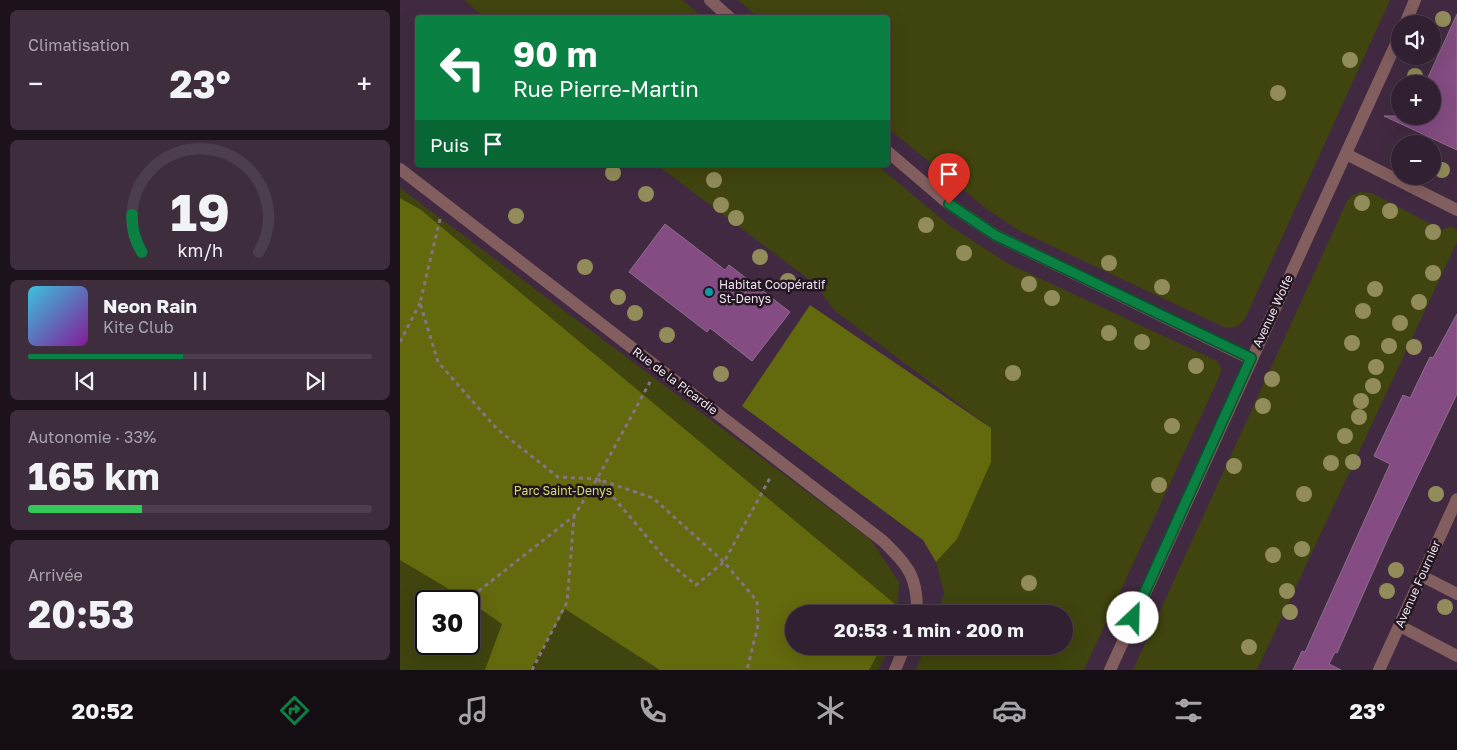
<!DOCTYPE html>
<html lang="fr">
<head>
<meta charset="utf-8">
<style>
	:root { --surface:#312031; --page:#3d2d3d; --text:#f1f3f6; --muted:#a8a3ab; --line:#4c3e4d; --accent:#0b8043 }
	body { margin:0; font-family:"Golos Text",sans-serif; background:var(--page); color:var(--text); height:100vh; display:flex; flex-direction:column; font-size:19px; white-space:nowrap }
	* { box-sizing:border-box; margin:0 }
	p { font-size:16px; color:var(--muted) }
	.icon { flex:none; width:28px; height:28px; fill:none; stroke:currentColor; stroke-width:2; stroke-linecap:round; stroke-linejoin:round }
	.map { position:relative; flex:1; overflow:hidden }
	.details { display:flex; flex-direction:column; gap:10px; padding:10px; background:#1b121b; width:400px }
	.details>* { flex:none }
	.banner { position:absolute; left:15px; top:15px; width:475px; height:152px; border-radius:5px; box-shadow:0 5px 20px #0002,0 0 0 1px var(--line); background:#0b8043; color:#fff; overflow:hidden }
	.buttons { position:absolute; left:991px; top:15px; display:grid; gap:10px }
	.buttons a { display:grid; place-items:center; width:50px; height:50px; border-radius:50%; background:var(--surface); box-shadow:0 5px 20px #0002,0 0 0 1px var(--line); font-size:25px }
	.speed { position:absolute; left:15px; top:590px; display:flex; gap:10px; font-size:25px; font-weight:700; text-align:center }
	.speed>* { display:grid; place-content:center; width:65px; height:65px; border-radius:50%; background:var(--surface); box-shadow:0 5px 20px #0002,0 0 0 1px var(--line); line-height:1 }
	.speed .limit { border:2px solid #111; border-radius:8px; background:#fff; color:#111 }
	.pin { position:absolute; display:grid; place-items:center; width:42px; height:42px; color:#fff; margin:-51px -21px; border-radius:50% 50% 50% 0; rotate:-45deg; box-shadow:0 0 5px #0007 }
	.pin .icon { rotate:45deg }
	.me { position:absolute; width:55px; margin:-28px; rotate:24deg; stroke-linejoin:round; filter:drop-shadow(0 0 4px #0008) }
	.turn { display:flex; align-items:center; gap:18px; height:105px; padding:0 15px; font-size:22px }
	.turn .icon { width:65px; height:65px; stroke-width:2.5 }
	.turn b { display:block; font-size:35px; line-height:42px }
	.then { display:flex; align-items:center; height:48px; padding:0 15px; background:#0003; gap:10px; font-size:19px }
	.big { font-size:38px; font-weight:700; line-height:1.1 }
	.details .card { flex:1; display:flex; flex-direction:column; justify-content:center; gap:8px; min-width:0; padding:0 18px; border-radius:8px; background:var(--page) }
	.details .dial { align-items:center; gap:0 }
	.dial svg { height:130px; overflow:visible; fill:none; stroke:var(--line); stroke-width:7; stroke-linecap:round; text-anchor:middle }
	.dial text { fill:var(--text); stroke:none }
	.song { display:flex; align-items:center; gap:15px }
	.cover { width:60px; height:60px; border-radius:8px; background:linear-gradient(135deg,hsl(190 70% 55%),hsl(290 70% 35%)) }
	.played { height:5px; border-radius:2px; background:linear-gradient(90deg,var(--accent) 45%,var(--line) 45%) }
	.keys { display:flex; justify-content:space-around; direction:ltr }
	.heat { display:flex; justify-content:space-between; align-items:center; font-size:28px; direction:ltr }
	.charge { height:8px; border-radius:4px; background:linear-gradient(90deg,#34c759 33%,var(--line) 0) }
	.trip { position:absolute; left:385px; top:605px; width:288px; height:50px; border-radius:25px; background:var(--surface); box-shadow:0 5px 20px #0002,0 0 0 1px var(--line); font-weight:700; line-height:50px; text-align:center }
	.tab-bar { display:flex; height:80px; justify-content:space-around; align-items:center; background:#140d14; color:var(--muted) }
	.tab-bar .icon { width:35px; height:35px }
	.tab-bar .active { color:var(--accent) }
	.tab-bar b { font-size:22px; color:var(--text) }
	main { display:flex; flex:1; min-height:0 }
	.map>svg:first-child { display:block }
	.green { fill:#40440e; fill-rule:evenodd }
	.forest { fill:#63690d }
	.building { fill:#844c82; stroke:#8b7089 }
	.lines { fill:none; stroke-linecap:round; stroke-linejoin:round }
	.path { stroke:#877386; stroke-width:3; stroke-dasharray:4 4; stroke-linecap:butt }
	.street { stroke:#835e5e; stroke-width:12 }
	.tree { fill:#918c59 }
	.route-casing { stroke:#07532c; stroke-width:12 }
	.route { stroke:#0b8043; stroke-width:9 }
	.culture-dot { fill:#0f9aa8; stroke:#221721; stroke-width:2 }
	.labels { text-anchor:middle; stroke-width:5; stroke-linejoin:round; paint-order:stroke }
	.poi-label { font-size:12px; fill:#f0e1ef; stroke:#221721; text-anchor:start }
	.street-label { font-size:12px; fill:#f0e1ef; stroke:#221721 }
	.park-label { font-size:12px; fill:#d2dd6d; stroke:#221721 }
</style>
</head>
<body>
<main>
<section class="details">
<div class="card"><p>Climatisation</p>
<div class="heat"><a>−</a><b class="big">23°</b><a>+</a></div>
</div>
<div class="card dial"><svg viewBox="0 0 100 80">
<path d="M14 69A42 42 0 1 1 86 69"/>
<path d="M14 69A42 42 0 0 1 8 46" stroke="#0b8043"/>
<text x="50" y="56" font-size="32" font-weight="700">19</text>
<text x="50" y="72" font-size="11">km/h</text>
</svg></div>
<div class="card">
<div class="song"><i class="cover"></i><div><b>Neon Rain</b><p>Kite Club</p></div></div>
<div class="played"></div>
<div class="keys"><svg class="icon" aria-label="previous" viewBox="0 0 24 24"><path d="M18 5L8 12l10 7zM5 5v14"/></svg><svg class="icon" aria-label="pause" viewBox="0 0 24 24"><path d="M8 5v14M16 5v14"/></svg><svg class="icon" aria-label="next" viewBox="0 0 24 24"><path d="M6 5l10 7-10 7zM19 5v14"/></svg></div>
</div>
<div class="card"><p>Autonomie · 33%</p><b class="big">165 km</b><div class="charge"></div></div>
<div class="card"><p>Arrivée</p><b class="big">20:53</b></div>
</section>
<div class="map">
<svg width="1057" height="670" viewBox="0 0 1057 670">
	<rect width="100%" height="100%" fill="#412a41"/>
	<g class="green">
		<path d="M64,0H282L303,17H84Z"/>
		<path d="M338,0H990L845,319L836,327L826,328L622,232L588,210L488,128V18L358,17Z"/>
		<path d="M257,165H477L550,226L607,263L817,361L821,368L820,375L684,670H516L525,646H664V614H538L544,593L536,562L557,539L591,428L435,311L414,283Z"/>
		<path d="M0,188L470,539L499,582L497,614H394V646H491L478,670H0ZM26,601H69V644H26Z"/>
		<path d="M961,192L972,193L1042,230L1051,226L1057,230V242L857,670H733L947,201L953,195Z"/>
	</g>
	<g class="forest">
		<path d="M0,198L21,210L501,609L499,614H394V646H482L469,670H260L165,609L130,670H85L102,624L69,601L0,560Z"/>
		<path d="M410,305L591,428V462L557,539L536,562L523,540L342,406Z"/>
	</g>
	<g class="building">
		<path d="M1057,14V150L984,116H1032V84H1025Z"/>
		<path d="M265,224L325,270L329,265L390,312L352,361L310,328L307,332L229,272Z"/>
		<path d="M1057,314V394L988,538L937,653L935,652L929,664L941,670H893L902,651L905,652L990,464L974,456L1003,395L1010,398L1030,357L1033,358Z"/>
	</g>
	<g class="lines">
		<g class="path">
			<path d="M40,219L20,303L38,362L97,429L158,477L197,479L253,498L324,562L357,601L358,625L347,670"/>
			<path d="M0,342L20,303"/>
			<path d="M198,479L268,562L296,585L324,562L371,476"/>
			<path d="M66,601L174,516L197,479L250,382"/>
			<path d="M132,670L167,602L174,517"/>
		</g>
		<g class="street">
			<path d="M310,0L330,18"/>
			<path d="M1005,24L1015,0"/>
			<path d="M488,152L549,204L595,235L851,359"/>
			<path d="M946,154L1057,210"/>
			<path d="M0,169L483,541C508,566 518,576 517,614"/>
			<path d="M1022,576L1057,594"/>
			<path d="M1000,626L1057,656"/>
			<path d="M495,670L505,646"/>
			<path d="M710,670L1000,35"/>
			<path d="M979,670L1057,499"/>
		</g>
	</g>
	<g class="tree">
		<circle cx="1043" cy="19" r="8"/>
		<circle cx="950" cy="60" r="8"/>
		<circle cx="1015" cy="76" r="8"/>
		<circle cx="878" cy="93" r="8"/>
		<circle cx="1042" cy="170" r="8"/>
		<circle cx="213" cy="173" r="8"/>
		<circle cx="314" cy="180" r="8"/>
		<circle cx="246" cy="194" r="8"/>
		<circle cx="962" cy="203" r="8"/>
		<circle cx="321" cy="205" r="8"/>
		<circle cx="990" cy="211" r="8"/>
		<circle cx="116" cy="216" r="8"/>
		<circle cx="336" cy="218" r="8"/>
		<circle cx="526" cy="225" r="8"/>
		<circle cx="1033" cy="232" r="8"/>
		<circle cx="564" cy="253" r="8"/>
		<circle cx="360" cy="257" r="8"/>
		<circle cx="709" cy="263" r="8"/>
		<circle cx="185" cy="267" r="8"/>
		<circle cx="1033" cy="273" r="8"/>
		<circle cx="388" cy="281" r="8"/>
		<circle cx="629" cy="284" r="8"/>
		<circle cx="762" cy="287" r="8"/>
		<circle cx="975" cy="289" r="8"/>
		<circle cx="218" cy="297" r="8"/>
		<circle cx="652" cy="298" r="8"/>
		<circle cx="1019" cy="302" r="8"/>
		<circle cx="963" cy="311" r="8"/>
		<circle cx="235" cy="313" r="8"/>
		<circle cx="1000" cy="323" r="8"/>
		<circle cx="709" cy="333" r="8"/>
		<circle cx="267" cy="335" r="8"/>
		<circle cx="742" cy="342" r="8"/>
		<circle cx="952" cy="343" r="8"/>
		<circle cx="989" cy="346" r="8"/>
		<circle cx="1014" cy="347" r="8"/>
		<circle cx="796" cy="366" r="8"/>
		<circle cx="976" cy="367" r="8"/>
		<circle cx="613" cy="373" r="8"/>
		<circle cx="321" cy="374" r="8"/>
		<circle cx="872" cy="379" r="8"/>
		<circle cx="973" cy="386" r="8"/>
		<circle cx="961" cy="401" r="8"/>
		<circle cx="863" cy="406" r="8"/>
		<circle cx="959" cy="417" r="8"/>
		<circle cx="772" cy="426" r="8"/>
		<circle cx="945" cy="436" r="8"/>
		<circle cx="953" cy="462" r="8"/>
		<circle cx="931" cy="463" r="8"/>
		<circle cx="834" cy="466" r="8"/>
		<circle cx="759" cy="485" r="8"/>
		<circle cx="904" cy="494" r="8"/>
		<circle cx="1036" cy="494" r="8"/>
		<circle cx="902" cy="549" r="8"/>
		<circle cx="873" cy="555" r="8"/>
		<circle cx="996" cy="570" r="8"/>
		<circle cx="629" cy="583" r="8"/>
		<circle cx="887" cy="591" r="8"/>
		<circle cx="987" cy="591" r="8"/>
		<circle cx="1045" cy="607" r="8"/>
		<circle cx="890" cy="612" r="8"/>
		<circle cx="849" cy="647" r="8"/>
	</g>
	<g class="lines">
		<g class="route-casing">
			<path id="route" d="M549,204L595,235L851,358L733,618"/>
		</g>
		<use href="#route" class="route"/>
	</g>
	<circle class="culture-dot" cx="309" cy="292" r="5"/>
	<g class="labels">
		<g class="poi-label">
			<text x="319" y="289">Habitat Coopératif<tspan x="319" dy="14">St-Denys</tspan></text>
		</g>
		<g class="street-label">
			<text transform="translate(873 311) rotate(-65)" y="4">Avenue Wolfe</text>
			<text transform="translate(275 381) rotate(37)" y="4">Rue de la Picardie</text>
			<text transform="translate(1018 584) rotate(-66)" y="4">Avenue Fournier</text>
		</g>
		<g class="park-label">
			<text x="163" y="495">Parc Saint-Denys</text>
		</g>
	</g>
</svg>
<div class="buttons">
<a><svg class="icon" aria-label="sound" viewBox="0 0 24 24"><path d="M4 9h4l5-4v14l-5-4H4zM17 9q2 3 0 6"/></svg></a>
<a>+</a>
<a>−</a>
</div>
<div class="speed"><div class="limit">30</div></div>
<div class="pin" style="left:549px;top:204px;background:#d93025"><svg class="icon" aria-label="arrive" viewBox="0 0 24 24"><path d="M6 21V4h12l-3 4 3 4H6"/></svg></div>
<svg class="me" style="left:733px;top:618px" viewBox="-20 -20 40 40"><circle r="19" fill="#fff"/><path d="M0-13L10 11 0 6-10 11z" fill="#0b8043"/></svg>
<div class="trip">20:53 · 1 min · 200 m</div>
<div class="banner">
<div class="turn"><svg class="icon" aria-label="left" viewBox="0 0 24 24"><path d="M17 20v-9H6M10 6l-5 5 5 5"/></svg><div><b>90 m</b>Rue Pierre-Martin</div></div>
<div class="then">Puis<svg class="icon" aria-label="arrive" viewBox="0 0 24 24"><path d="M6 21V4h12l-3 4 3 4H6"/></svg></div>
</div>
</div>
</main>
<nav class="tab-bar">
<b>20:52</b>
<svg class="icon active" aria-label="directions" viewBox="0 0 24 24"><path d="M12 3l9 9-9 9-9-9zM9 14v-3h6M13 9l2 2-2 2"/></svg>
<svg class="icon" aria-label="music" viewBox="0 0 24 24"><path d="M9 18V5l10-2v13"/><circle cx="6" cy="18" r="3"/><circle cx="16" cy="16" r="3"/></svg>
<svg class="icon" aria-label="phone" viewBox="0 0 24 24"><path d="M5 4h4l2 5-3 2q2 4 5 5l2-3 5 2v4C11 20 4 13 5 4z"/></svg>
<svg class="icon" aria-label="climate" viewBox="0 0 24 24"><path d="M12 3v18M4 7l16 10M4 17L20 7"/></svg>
<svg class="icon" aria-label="car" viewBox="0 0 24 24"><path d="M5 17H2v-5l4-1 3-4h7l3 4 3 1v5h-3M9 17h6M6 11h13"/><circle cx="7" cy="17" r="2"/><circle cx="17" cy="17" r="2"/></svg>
<svg class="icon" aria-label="filters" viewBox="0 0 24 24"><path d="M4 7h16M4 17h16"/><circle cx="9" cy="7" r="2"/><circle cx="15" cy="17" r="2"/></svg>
<b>23°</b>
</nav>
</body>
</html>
